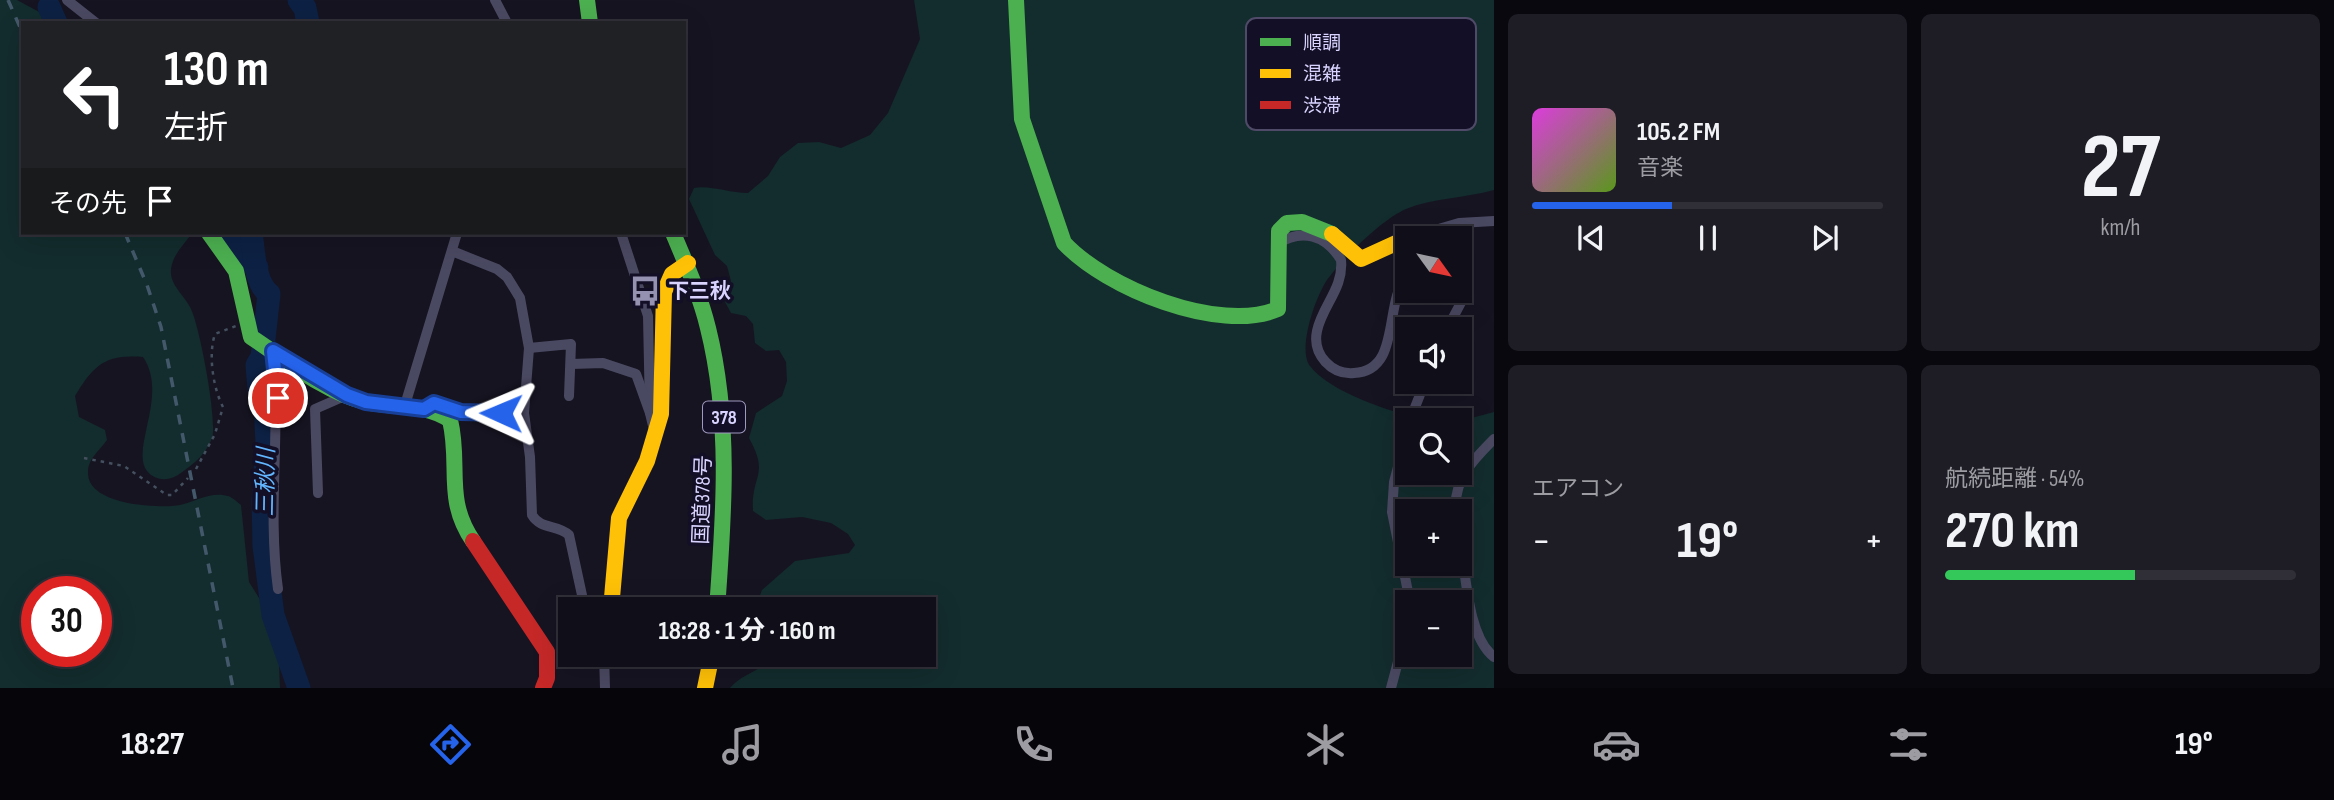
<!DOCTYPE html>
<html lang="ja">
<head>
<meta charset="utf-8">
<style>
	:root { --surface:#100f19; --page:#1e1d26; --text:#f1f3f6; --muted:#9c9ca2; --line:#302f38; --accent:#2563eb }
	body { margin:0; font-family:"Sofia Sans Condensed","Noto Sans JP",sans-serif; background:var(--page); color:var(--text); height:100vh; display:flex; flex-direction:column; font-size:26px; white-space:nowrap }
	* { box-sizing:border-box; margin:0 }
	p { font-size:23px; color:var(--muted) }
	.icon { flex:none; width:38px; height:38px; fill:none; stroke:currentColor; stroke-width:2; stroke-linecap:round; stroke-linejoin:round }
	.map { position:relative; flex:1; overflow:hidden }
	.details { display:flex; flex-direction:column; gap:14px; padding:14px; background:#09080e; width:840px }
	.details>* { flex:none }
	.top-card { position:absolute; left:21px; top:21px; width:665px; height:214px; border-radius:0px; box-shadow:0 7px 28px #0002,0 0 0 2px var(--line); background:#202124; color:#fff; overflow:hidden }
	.needle { width:46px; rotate:123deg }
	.buttons { position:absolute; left:1395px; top:226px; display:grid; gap:14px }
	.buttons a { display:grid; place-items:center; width:77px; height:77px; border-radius:0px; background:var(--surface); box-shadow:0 7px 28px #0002,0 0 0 2px var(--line); font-size:35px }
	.speed { position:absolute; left:21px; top:576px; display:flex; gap:14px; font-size:35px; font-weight:700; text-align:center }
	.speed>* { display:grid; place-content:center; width:91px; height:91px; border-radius:50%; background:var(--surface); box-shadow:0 7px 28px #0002,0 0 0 2px var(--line); line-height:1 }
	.speed .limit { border:10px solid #d22; background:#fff; color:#111 }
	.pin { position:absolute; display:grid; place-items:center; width:60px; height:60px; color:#fff; margin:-30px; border:4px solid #fff; border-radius:50%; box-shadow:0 2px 7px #0007 }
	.me { position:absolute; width:77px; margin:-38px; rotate:271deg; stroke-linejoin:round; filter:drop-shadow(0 0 5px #0008) }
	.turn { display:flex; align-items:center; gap:24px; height:147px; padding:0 28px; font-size:32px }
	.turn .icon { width:91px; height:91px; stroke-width:2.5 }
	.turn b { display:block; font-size:49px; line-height:60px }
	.then { display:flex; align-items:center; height:66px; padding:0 28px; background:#0003; gap:14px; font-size:26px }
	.big { font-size:52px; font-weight:700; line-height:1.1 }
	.details .widget { flex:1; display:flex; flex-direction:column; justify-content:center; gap:10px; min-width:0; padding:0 24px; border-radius:10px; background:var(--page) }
	.details .dial { align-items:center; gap:0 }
	.dial b { font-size:91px; line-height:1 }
	.song { display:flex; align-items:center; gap:21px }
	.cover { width:84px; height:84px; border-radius:10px; background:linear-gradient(135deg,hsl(300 70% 55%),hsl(90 70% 35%)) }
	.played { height:7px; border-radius:4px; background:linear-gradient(90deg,var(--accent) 40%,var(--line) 40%) }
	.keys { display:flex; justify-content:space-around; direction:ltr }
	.heat { display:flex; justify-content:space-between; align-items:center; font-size:38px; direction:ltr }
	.charge { height:10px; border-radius:5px; background:linear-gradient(90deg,#34c759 54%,var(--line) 0) }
	.details .tiles { flex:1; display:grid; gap:14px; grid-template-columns:repeat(2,1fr) }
	.trip { position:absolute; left:558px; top:597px; width:378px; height:70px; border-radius:0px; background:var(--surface); box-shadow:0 7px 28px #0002,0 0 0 2px var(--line); font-weight:700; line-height:70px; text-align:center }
	.menu { display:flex; height:112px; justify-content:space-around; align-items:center; background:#06060a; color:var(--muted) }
	.menu .icon { width:49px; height:49px }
	.menu .selected { color:var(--accent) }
	.menu b { font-size:32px; color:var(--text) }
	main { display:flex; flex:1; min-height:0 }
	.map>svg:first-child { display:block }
	.green { fill:#132c2d; fill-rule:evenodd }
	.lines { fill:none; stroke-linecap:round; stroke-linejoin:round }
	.river { stroke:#0d2144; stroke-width:23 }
	.path { stroke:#44505f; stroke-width:2.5; stroke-dasharray:3.5 5; stroke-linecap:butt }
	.street { stroke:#4a4962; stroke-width:10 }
	.fast { stroke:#4caf50; stroke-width:16 }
	.slow { stroke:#ffc107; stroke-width:16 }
	.jam { stroke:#c62828; stroke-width:16 }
	.rail { stroke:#43596b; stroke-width:3.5; stroke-dasharray:10 9; stroke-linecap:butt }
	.route-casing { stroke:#184099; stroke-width:18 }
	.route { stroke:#2563eb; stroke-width:12 }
	.labels { text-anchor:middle; stroke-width:7; stroke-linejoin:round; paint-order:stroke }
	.shield { fill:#130f26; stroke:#9e99be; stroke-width:2 }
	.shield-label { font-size:19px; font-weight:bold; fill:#d9d4ff }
	.poi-label { font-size:21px; font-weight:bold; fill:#d9d4ff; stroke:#130f26; text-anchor:start }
	.street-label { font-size:21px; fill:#d9d4ff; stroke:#130f26 }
	.water-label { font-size:23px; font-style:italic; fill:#62b6ff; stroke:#130f26 }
	.key { fill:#130f26; stroke:#4e4a67; stroke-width:2 }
	.key-label { font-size:19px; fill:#d9d4ff }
</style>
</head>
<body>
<main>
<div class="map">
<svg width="1494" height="688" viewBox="0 0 1494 688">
	<rect width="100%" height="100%" fill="#161421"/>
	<g class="green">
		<path d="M0,0H17L43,14L47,23H23V233H192C184,245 173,254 171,269C169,284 184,295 190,307C199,322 218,422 212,438C206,454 195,463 181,473C171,481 156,482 147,471C130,449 169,395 143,357C105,354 94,365 75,396L79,417L105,430L107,440C100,450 88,459 88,472C86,505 158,509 180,505C196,501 211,491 228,496C232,497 237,502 241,505L249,582L261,601L279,664L280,688H0ZM37,592H96V651H37Z"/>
		<path d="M914,0H1494V190C1465,198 1433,198 1406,209C1381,220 1343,258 1327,280C1316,296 1297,349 1310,366C1331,393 1390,411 1423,420H1407V472H1460V421L1494,412V688H730C742,673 763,671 775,655L924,654V609H755L762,590L795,561L849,553L855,545L848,534L831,523L802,517L766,520L753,511C751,474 770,476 749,438L756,413L782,396L787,381L786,362L779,350L766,351L755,343L753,324L746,316L731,313L725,302L731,281L727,266L715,255L689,199L694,188C710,185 729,193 748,193L768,176L780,157L798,143L819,142L841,148L870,135L888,113L920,39ZM1407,511H1460V564H1407ZM1407,602H1460V654H1407Z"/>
	</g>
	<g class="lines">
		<g class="river">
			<path d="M299,0L305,8L308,23"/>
			<path d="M49,7L56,23"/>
			<path d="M222,233L257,268"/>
			<path d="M251,233C254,251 254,282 269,294L262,357L257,365L259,389L265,402L267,444L263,500L264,546L273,615L299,688"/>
		</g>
		<g class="path">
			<path d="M84,458L124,466L167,495H172L188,478"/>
			<path d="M196,469L215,434L223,407C213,388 208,354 215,334L236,326"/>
		</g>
		<g class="street">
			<path d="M67,0L96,23"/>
			<path d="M495,0L507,23"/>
			<path d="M621,233L648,316L650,413L654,430"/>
			<path d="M1408,238L1459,223L1494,221"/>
			<path d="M1277,244C1302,228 1326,235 1341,260C1344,288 1322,306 1317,331C1312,355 1332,375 1354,373C1402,371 1383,302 1407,276"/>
			<path d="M452,251L497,269L507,277L520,298L529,348L524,413L530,457L532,515C541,530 557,524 569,535L585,609"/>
			<path d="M1447,329L1465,295L1467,273L1460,266"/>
			<path d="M529,348L571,344L569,396"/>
			<path d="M273,351C281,430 267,510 278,589"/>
			<path d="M571,364L603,363L636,374L650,413"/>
			<path d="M434,403L461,412L524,413"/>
			<path d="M405,405L457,233"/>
			<path d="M1410,420L1425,382"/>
			<path d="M1407,433L1394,482L1392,512L1410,602"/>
			<path d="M318,493L315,409L347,395"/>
			<path d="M1456,511C1453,480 1473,460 1494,439"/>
			<path d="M1460,539C1466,573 1467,636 1494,657"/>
			<path d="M604,654L605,688"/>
			<path d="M1391,688L1407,628"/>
		</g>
		<g class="fast">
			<path d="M587,0L590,23"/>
			<path d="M1016,0L1022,119L1064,243C1106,288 1219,334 1278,309L1279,231L1287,223L1302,222L1332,234"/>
			<path d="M209,233L236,271L251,337C286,360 324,392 365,402C395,409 423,402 450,420C461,465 444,499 473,541"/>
			<path d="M673,233C686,264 700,295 708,328C731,420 724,515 717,609"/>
		</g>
		<g class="slow">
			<path d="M1332,234L1361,259L1407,238"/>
			<path d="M611,609L619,518L647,461L661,414L664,292L672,274L688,263"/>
			<path d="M705,688L712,654"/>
		</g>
		<path class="jam" d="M473,541L547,652V678L543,688"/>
		<g class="rail">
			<path d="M8,0L23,34"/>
			<path d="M125,233L147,285L161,327L233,688"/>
		</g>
	</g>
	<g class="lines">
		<g class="route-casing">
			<path id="route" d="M278,398L273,351L347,395L366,402L424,409L434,403L461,412L501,413"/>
		</g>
		<use href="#route" class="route"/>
	</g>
	<defs>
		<g id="bus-bare" transform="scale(2.415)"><path d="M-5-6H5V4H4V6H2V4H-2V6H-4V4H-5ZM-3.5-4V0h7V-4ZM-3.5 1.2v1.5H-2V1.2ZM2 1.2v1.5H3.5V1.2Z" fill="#9591b1" stroke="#130f26" stroke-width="2.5" paint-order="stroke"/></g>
	</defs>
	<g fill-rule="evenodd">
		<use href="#bus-bare" x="645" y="291"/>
	</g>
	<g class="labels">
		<rect class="shield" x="703" y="401.5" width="42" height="31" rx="5"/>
		<g class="shield-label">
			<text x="724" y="424">378</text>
		</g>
		<g class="poi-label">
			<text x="668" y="298">下三秋</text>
		</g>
		<g class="street-label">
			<text transform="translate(702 500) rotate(-88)" y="7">国道378号</text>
		</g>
		<g class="water-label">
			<text transform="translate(265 482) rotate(-89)" y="8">三秋川</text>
		</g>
	</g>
	<rect x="1246" y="18" width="230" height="112" rx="10" class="key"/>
	<rect x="1260" y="38" width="31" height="8" fill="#4caf50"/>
	<rect x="1260" y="69" width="31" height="9" fill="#ffc107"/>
	<rect x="1260" y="101" width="31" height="8" fill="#c62828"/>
	<g class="key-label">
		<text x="1303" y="49">順調</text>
		<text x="1303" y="80">混雑</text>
		<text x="1303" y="112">渋滞</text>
	</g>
</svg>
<div class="buttons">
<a><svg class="needle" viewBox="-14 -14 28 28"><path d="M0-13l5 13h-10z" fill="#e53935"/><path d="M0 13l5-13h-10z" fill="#9c9ca2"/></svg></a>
<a><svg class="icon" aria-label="sound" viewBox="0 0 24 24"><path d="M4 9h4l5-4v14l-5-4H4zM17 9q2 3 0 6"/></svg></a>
<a><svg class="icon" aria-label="search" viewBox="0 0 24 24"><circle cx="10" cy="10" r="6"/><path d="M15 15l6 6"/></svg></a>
<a>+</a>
<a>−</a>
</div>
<div class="speed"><div class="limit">30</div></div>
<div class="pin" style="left:278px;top:398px;background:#d93025"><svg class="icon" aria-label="arrive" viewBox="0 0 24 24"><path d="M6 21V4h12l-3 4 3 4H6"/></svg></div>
<svg class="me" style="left:501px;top:413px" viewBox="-20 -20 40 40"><path d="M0-17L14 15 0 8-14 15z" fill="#2563eb" stroke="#fff" stroke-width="4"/></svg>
<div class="trip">18:28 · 1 分 · 160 m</div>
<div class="top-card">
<div class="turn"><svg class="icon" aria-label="left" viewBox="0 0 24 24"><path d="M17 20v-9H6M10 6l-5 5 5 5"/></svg><div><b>130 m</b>左折</div></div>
<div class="then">その先<svg class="icon" aria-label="arrive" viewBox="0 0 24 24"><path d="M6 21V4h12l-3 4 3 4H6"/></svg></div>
</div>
</div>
<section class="details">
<div class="tiles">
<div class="widget">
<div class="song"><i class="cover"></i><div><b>105.2 FM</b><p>音楽</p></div></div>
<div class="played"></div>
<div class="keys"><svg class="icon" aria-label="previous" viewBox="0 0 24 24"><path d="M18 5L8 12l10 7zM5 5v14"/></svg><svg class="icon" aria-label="pause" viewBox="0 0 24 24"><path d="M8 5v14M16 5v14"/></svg><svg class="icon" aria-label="next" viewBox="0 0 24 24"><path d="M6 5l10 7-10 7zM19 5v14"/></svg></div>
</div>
<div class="widget dial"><b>27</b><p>km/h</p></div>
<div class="widget"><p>エアコン</p>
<div class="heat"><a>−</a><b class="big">19°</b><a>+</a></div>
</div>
<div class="widget"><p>航続距離 · 54%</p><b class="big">270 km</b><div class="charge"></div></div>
</div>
</section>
</main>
<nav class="menu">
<b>18:27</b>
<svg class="icon selected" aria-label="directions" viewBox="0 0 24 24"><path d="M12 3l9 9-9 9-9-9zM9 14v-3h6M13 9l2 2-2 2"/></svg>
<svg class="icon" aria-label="music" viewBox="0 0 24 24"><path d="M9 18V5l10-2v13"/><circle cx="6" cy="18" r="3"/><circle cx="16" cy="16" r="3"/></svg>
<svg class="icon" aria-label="phone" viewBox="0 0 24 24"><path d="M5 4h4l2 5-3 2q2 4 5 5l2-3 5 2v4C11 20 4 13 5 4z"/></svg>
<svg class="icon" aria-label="climate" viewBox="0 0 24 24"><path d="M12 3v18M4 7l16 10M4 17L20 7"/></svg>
<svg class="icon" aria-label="car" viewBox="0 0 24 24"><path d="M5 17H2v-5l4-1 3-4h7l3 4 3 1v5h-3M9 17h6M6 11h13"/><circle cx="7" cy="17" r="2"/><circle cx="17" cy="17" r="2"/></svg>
<svg class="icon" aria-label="filters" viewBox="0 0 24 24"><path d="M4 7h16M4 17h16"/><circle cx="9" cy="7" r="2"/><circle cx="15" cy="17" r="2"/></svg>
<b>19°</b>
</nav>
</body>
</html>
